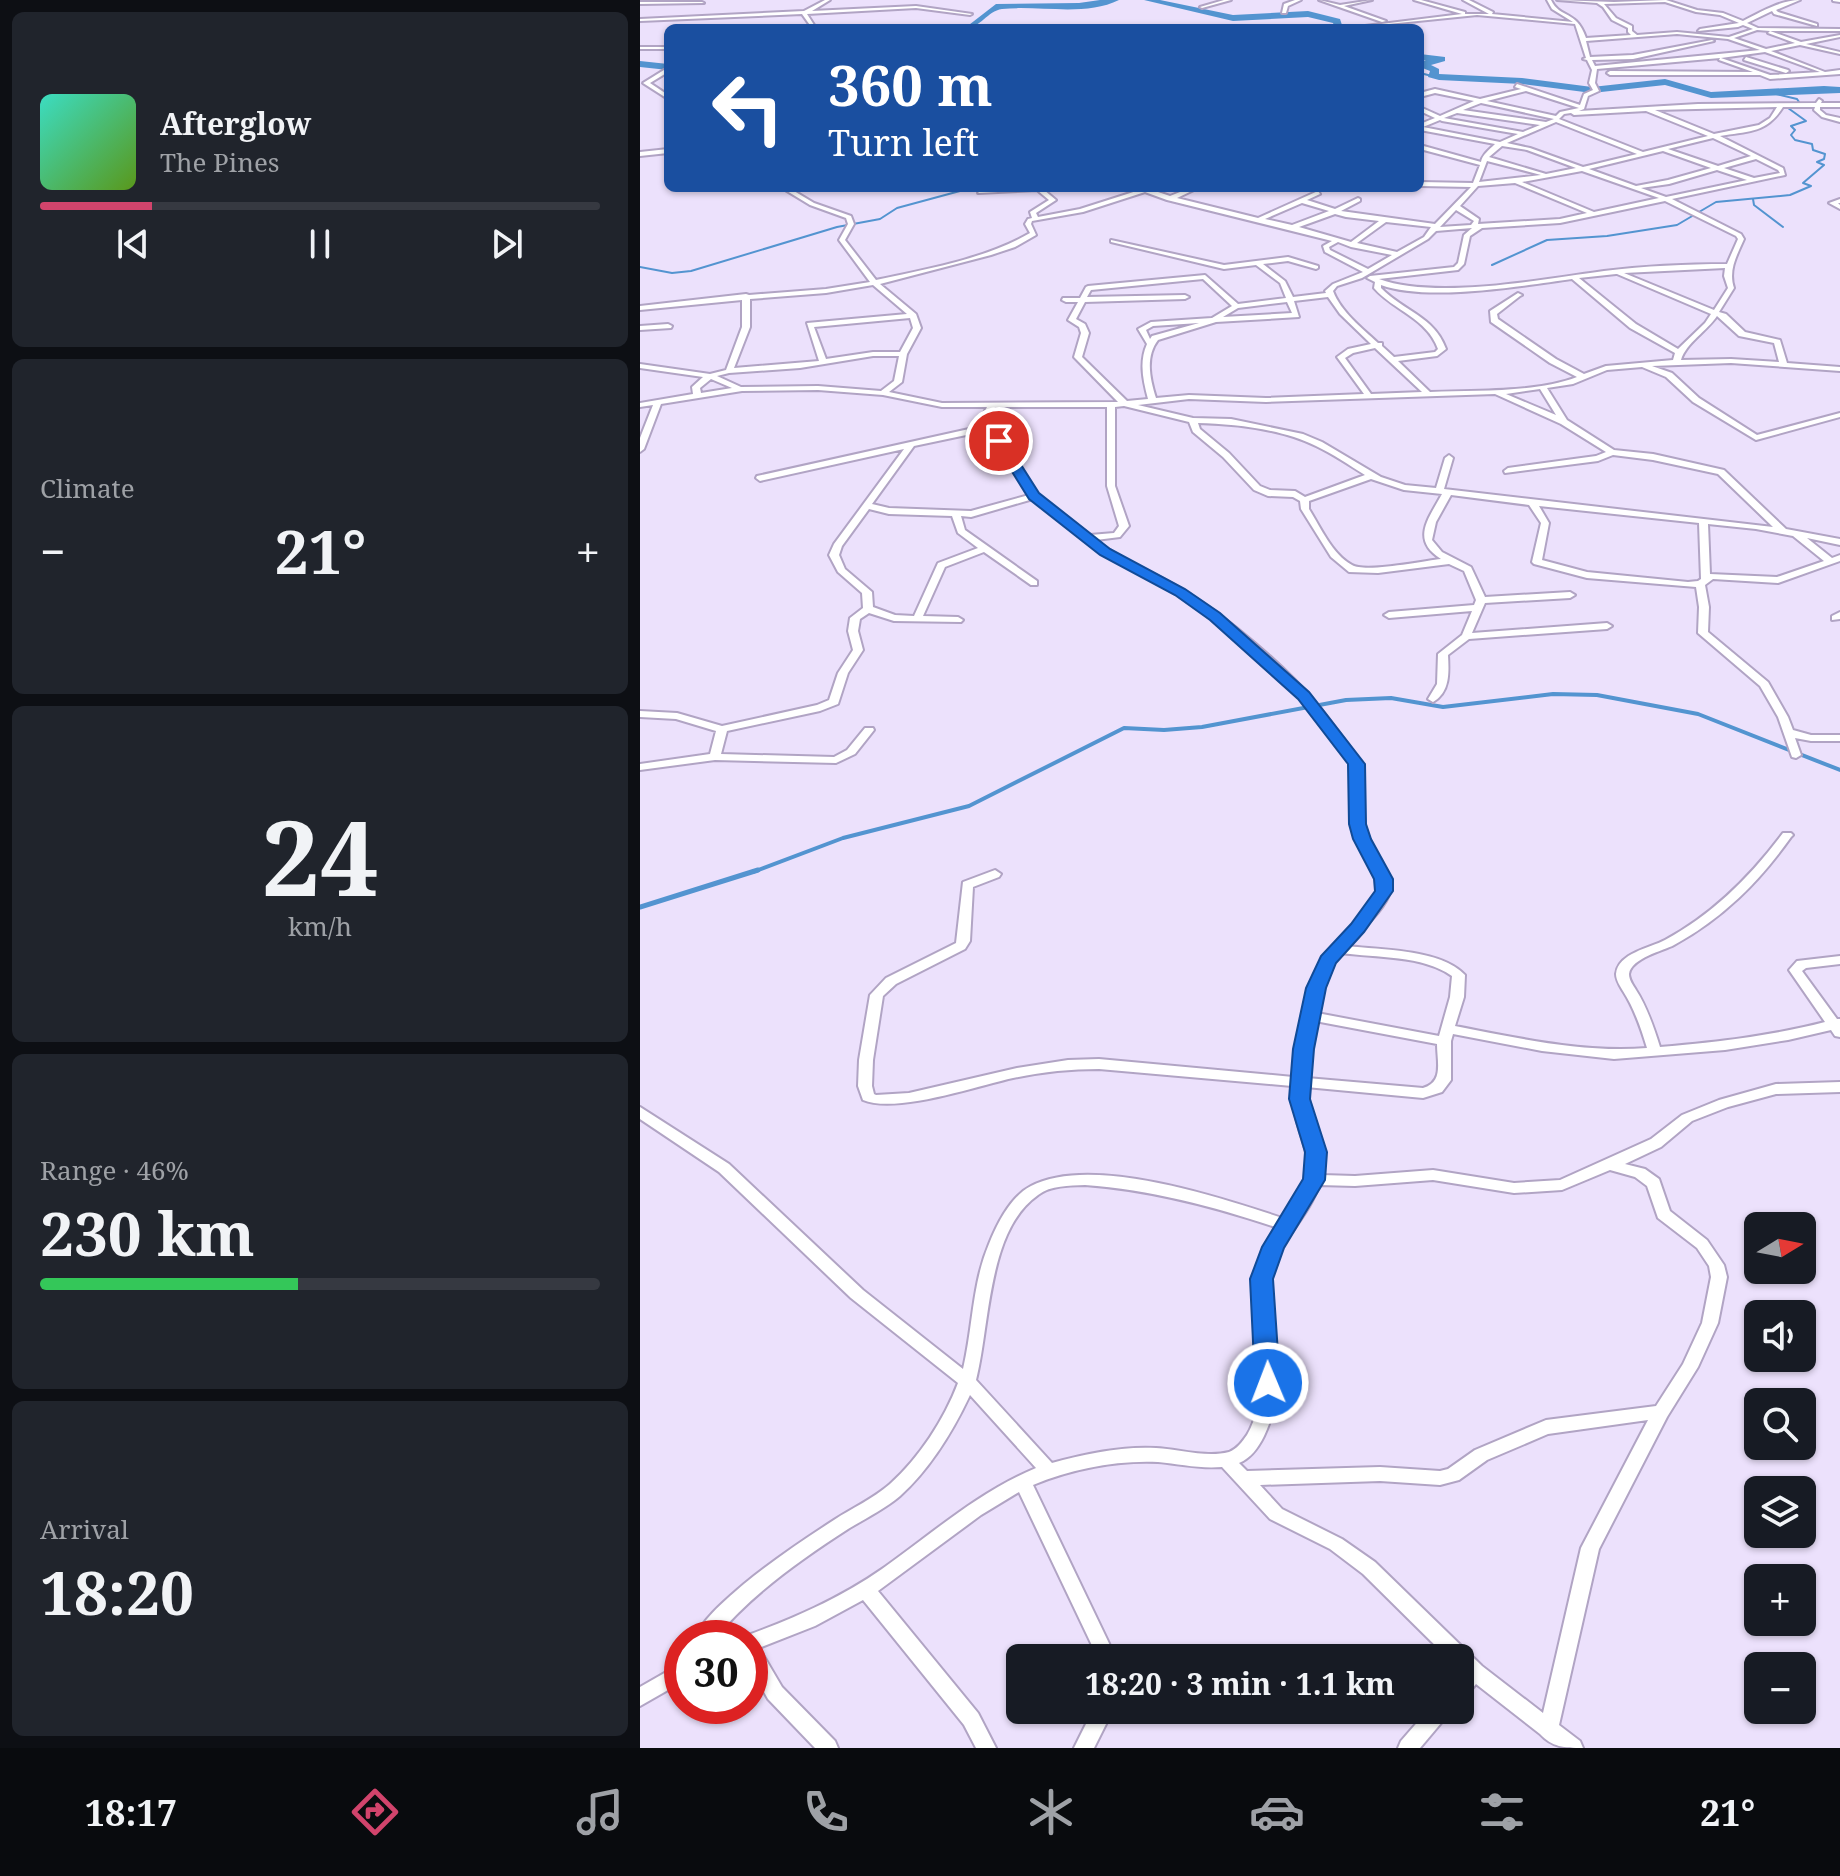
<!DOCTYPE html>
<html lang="en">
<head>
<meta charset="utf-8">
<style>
	:root { --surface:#171b24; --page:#20242c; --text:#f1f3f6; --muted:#9ea1a6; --line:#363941; --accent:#d2446c }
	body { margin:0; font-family:"Noto Serif",serif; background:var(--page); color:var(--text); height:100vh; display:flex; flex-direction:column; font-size:30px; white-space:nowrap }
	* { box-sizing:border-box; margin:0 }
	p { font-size:26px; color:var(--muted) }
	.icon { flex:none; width:44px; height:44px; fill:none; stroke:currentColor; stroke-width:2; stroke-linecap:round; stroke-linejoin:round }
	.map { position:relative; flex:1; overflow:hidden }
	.drawer { display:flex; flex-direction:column; gap:12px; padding:12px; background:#0d0f14; width:640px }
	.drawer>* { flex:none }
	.top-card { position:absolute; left:24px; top:24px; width:760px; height:168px; border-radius:12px; box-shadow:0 2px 6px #0004; background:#1a4fa0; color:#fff; overflow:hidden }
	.needle { width:52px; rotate:80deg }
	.buttons { position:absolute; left:1104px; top:1212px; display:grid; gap:16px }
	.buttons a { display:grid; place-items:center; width:72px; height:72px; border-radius:12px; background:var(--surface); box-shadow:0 2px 6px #0004; font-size:40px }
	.speed { position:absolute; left:24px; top:1620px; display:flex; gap:16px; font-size:40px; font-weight:700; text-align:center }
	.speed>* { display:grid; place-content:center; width:104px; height:104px; border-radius:50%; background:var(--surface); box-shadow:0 2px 6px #0004; line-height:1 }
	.speed .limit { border:12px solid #d22; background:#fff; color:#111 }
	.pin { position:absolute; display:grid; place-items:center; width:68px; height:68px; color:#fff; margin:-34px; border:4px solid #fff; border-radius:50%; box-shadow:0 2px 8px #0007 }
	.me { position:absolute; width:88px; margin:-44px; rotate:359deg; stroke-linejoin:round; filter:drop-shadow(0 0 6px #0008) }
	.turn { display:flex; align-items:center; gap:28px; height:168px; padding:0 32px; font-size:36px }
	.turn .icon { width:104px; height:104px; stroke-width:2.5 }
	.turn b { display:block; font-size:56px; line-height:68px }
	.big { font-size:60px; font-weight:700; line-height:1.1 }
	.drawer .widget { flex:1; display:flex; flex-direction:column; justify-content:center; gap:12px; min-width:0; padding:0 28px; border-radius:12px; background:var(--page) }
	.drawer .dial { align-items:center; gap:0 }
	.dial b { font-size:104px; line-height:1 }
	.song { display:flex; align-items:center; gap:24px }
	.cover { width:96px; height:96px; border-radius:12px; background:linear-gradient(135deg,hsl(170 70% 55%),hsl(90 70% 35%)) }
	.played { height:8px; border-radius:4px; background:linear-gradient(90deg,var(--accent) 20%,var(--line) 20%) }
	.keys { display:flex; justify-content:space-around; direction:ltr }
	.heat { display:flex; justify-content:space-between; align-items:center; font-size:44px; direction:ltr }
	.charge { height:12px; border-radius:6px; background:linear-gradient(90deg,#34c759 46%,var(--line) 0) }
	.trip { position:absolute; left:366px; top:1644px; width:468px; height:80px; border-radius:12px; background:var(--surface); box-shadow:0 2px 6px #0004; font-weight:700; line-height:80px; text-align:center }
	.tab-bar { display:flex; height:128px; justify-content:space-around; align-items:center; background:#090b0e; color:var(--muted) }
	.tab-bar .icon { width:56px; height:56px }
	.tab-bar .selected { color:var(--accent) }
	.tab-bar b { font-size:36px; color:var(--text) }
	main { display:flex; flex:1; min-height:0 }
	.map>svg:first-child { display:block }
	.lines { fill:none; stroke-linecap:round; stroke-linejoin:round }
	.stream-far2 { stroke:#5394d0; stroke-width:2 }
	.stream-far1 { stroke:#5394d0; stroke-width:4 }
	.stream { stroke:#5394d0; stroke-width:5 }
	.river { fill:#5394d0; fill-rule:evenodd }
	.street-casing { stroke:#b1a4c4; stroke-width:4 }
	.street { fill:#fff; fill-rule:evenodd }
	.route { fill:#1a73e8; stroke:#114b97; stroke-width:2 }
</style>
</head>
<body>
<main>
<section class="drawer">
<div class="widget">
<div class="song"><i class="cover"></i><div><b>Afterglow</b><p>The Pines</p></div></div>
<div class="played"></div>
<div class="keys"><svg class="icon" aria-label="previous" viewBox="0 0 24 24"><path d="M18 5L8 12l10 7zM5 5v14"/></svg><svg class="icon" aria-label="pause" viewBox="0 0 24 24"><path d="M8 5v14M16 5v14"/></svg><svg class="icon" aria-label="next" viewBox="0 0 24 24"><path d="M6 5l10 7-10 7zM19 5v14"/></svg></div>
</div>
<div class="widget"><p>Climate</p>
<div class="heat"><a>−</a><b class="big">21°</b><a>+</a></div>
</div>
<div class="widget dial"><b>24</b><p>km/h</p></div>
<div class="widget"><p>Range · 46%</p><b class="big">230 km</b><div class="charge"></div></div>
<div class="widget"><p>Arrival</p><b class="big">18:20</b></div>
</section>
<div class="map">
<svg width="1200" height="1748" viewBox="0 0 1200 1748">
	<rect width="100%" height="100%" fill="#ece1fc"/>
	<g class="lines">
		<g class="stream-far2">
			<path d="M780,73L792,76"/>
			<path d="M1113,199L1114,205L1143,227"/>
			<path d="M852,265L907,240L967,236L1037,225L1076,202L1150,195L1171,186L1163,183L1184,165L1177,162L1184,159L1185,154L1173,150L1172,144L1155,140L1151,135L1155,130L1151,126L1166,121L1148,108L1159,102L1157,99L1132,93"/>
			<path d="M0,267L32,273L51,271L197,227L240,219L257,208L331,188"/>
		</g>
		<path class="stream-far1" d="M113,872L203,838L329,806L484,728L524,730L562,727L706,700L751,698L803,707L913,694L957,695L1058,714L1200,770"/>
		<path class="stream" d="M0,907L118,870"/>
		<g class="river">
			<path d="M460,0H479C445,17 399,5 362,9C347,11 341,28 325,28L356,4L439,3Z"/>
			<path d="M504,0H520L593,15L668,11L700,19L703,28H695L693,23L668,17L593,21Z"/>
			<path d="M780,54L805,57V61L791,65L799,69V74L882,78L952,87L1025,79L1071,92L1184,86L1200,87V93L1071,98L1025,85L952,93L882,84L799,80L788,77L790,71L780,67V62L786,60H780Z"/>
			<path d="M0,61L28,64V70L0,67Z"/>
		</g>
		<g class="street-casing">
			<g id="street">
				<path d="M185,0H190L172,11L276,6L332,14L330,15L276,8L167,14L176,28H172L162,14L0,21V19L164,11Z"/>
				<path d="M584,0H591L562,8L560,7Z"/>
				<path d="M655,0H661L648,6L646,13H642L644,4Z"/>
				<path d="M679,0L700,5L732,0L704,6L746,21L742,22Z"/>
				<path d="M774,0H781L825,12V14H849L823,0H829L853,12L852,14L933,22L912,9L907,0H911C920,19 936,9 946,38L991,35L988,32V28L972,20L963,7L957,3L917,0L974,2L1026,0L1057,10L1083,13L1103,21C1120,12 1141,0 1160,0L1136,10L1138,12L1177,24V26L1134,14L1132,11L1107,23L1118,28L1200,29V31H1130L1161,42L1200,35V37L1166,44L1200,52V54L1160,45L1131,51L1185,72L1200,70V74L1130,79L1120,75H970L967,73L970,71L1113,72L1079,60L1080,58L957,69L955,83L959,91L948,96L944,109L939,111L1058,104L1176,103L1179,99L1182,101L1181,103H1200V107H1180V110L1186,115L1200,118V122L1182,117L1174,110L1175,107H1143C1126,134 1108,131 1080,136L1143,168L1145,175L1032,199L1101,234L1104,239C1097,255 1088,270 1094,288L1079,312L1086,314L1105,332L1140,340L1147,363L1200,367V371L1091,363L1012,366L1032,373L1059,398L1117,435L1200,413V417L1116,440L1053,402L1026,377L1002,367L967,370L933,384L907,388L927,420L974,450L1013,454L1084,470L1146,529L1200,539V545L1167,538L1192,558L1200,555V561L1138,583L1073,579L1065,585L1069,607L1068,632L1128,682L1148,717L1153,730L1171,735H1200V741H1171L1155,738L1161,755L1156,758L1152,757L1138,717L1120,686L1058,633L1059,607L1056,587L947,578L894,564L892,562L901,523L889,505L811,495L796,522L792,540L802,552L831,567L845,597L930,592L935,595L930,598L845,603L832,633L967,623L972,626L967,629L829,639L808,655C809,673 810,692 793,702L788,699L797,684L798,654L822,635L832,611L749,618L744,615L749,612L834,605L836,600L824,571L809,564L738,573L709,572L691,557L661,509L660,501L653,497L628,496L614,490L583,457L553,432L549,422L484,406L475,407V486L489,526L480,537L456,540C483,562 517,573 546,592C589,619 643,664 676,703C692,722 706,742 721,762L723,764C723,788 719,817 728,840C734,855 754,874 750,892C745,910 719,932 707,946C741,950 801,949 825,975L824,997L815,1026C878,1038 942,1053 1007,1048C1001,1028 994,1008 983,991C980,986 976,980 976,974C978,953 1010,948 1025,940C1073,914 1110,877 1143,833H1151L1153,835L1151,837C1119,882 1083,918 1034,945C1023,951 991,958 989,974C989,980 993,985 996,990C1007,1007 1014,1028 1020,1047C1076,1042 1131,1036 1185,1022L1149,970L1157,961L1200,956V964L1166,968L1162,971L1197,1019H1200V1037L1195,1036L1191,1030L1148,1040L1085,1050L974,1059L902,1051L813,1034L811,1041V1080L802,1092L783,1098L666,1087C667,1117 686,1145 682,1175L715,1176L793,1170L874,1183L920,1180L1011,1139L1042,1115L1079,1100L1136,1084L1200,1082V1092L1136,1094L1088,1107L1052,1121L1021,1147L985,1164L1005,1169L1019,1179L1030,1211L1067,1240L1084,1265L1087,1277L1078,1323L1058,1367L1027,1417L959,1549L919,1725L940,1741L943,1748C924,1748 912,1747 900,1734L836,1684L827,1695L820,1698V1675L823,1672L820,1670V1658H808L723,1574L690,1549L630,1519L582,1467C560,1469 539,1464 518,1462C477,1460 431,1469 393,1485L476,1658H458L379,1492L341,1515L238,1591L338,1713L356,1748H336L324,1725L223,1600L175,1626L119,1648L142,1687L195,1741L198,1748H175L128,1699L110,1667V1638L103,1637C152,1619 199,1599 242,1569C293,1533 338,1492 396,1468L330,1395C313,1431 290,1469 260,1496C245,1509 226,1518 208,1529C160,1560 112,1594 75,1638H55C64,1617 87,1599 104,1584C132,1561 163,1540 194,1520C212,1508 233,1499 250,1484C279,1458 304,1420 318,1383L211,1298L79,1172L0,1119V1107L89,1164L223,1290L323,1369C333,1327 332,1284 349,1244C357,1224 371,1196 391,1186C451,1154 583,1198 645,1219C690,1155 653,1148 652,1086L459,1069C430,1069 402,1072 373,1078C337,1086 256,1114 223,1100L218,1086L219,1060L230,995L246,978L316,943L323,882L355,870L361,874L359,877L333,887L330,941L325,949L256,984L243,996L233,1060L232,1086L234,1094L236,1095L269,1093L377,1068L428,1060L459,1059L653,1077L660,1030L674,974L693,946L724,913L738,891L737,879L716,839L712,824L711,764L668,707L639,677L572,618L537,594L462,554L393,499L331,517L321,516L325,530L397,581V585H391L344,552L305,567L283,616L318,617L323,620L321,622L254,621L229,613L220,619L218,631L223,650L208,673L198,704L180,711L87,731L81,754L194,757L207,750L225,728H233L234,730L215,754L196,763L75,760L0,770V764L70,754L76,731L36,719L0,717V711L37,713L82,726L177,705L189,700L198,673L213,650L208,631L210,618L223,608L222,593L198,572L189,555L194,544L264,449L120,481L116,478L117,476L329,429L341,419L347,407H302L243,395L178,390L102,391L21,404L4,449L0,452V438L13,405L0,407V403L53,394L52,387L63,377L0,368V364L70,374L86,370L102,327V300L0,310V306L106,294L109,295L186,289L230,282L199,240L208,224L206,218L170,205L142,188H149L174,203L211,216L214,224L205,240L236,280C287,269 345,259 390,233L385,224L388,219L392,218L390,212L409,200L397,190L338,193L340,190L410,188L404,190L416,200L396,213L398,217L440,209L506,188H515L512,190L530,196L550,188H558L537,198L618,218L678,191L680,194L667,200L695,209L718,198L720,199V201L701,211L795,224L831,187L780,186V182L833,183L840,165L780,149V145L841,162C842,155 849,150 855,144L780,130V124L795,118L780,111V107L800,116L834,101L795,93L780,97V93L795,89L840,99L881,89L875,87L877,84L940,105L944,94L953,90L949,83L952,70L947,60L943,59L946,58L935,24L837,15L709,28L822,14ZM1025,2L1056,12L1080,15L1099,23L1060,29L1058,31L1098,27L1103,25L1113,29L1089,37L1037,32L997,35L992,31V26L976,18L964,4ZM1117,30L1130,31L1128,33L1155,43L1126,49L1094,38ZM1037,34L1088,39L1120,50L955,66L952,60L993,59L1074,41L1072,40L993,55L950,57L946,41ZM1125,52L1180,72L1130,75L1081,58ZM886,91L939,108L920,112L916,116L847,101ZM841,103L914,119L906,122L823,110ZM1137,107L1130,118L1119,125L1074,134L1015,110ZM1006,111L1068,136L1003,152L919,119L924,114L931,113L934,115ZM817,113L900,125L883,132L804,118ZM800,120L802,121L878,134L860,142L783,127ZM916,122L997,154L943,167L890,148L867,143ZM1073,138L1111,156L1078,166L1028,149ZM862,146L887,150L936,168L906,174L849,157ZM1023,151L1071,168L1028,180L996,186L949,169ZM1116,159L1138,170L1140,173L1114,178L1084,168ZM847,161L901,175L839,182ZM1077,170L1107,180L1026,197L1001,188L1029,184ZM942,171L1019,198L954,212L882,182ZM875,183L947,213L920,219L838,224L839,219L820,206L838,186ZM505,192L527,200L692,241L683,246L685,252L723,272L693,284L685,291L686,293L653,297L645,281L623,264L648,261L676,269L678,268V266L648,257L584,265L471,240V242L584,269L616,265L640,283L646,298L598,304L565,275L448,286L446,287L440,298H423L422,300L426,302H438L428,320L439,327L441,333L434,357L478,402L302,403L249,392L262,382L267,354L281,328L276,314L240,284L351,255L375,247L396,235L391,224L392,221L443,212ZM1025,201L1096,236L1098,239L1087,264C1046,264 1005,266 964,271C904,279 796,300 739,279L818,270L824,264L830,236L842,228L920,223ZM662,203L689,211L652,225L625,219ZM816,210L834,221L831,225L800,227ZM695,214L706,217L739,221L711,242L659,227ZM746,222L791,227L784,237L757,252L717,243ZM832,228L824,235L818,263L814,267L730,276L727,278L735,282L734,288C754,311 787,318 798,349L795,352L754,357L742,346V343H738C722,328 701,312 693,291L697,286L722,278L788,239L796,231ZM698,242L711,247L752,255L728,269L690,250L689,247ZM1085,268L1084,276L1088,288L1074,310L984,273ZM976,274H977L1071,314L1065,323L1038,349L996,324L939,278ZM563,279L592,306L572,318L511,322L498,329L507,344C499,362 503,380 508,399L487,401L442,357L449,333L445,324L436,319L445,302L545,299L549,297L545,295L447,297L451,290ZM932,279L990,328L1035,353L1033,360L966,366L944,374L916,359L858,319L857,314L880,296L882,295L878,293L850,311L851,322L910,363L937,377C894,393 837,390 790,392L758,361L797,356L806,349C794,316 763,311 741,288V285C787,302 882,286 932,279ZM233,285L267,314L167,323L179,361L94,368L110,327V299L186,293ZM688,297L700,314L731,344L708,349L697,357L724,394L626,398L549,395L516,398C510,379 505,357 518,340L576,322L659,317L654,301ZM647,302L652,313L583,317L598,308ZM1077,316L1099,336L1134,343L1139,362L1091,359L1041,360C1046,343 1067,331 1077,316ZM270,318L273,328L260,352H233L186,359L174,327ZM559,323L512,336L510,339L506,330L513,326ZM735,348L782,392L731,394L705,358L713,353ZM233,356H259L254,381L241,391L178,386L101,387L77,376L89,373L160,368ZM71,379L92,388L61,393L60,388ZM900,389L916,415L866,394ZM855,394L921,424L966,452L956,456L868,468L864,471L865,473L958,461L973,455L1013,460L1078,474L1133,527L804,489L813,458L809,455L805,458L796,488L765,485L741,477L682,442L663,434L591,419L553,418L498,405L549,399L626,402ZM355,407H467V486L479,526L474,533L450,535L397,494L362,439L338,430L347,422ZM558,423C595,424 642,429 676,446C693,454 709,465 725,475L665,497L655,491L630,490L620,486L589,453L560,429ZM331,434L356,443L389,495L331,511L249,508L232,504L274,446ZM731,479L764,490L802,494C789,518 770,540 801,559C783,561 725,573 712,565C692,554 681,528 669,509V501ZM899,506L1059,523L1061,579L1058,581L1048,582L947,572L902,560L909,523ZM229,509L249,514L312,516L318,533L338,548L298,563L274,616L255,615L233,607L232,592L205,569L199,555L202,546ZM1068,524L1116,529L1153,536L1184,561L1137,577L1070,574ZM701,953C737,958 782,955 812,976L810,997L799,1036L677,1013L687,974ZM675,1021L797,1044C797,1062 804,1082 783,1088L667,1078ZM970,1170L995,1177L1007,1186L1018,1218L1057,1248L1069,1266L1071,1277L1062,1323L1043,1364L1016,1406L906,1420L835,1450L808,1469L800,1471L740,1467L607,1471L599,1463C611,1458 618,1448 624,1436C641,1401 638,1359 633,1321C631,1307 627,1292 630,1278C637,1242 668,1219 679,1185L715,1186L793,1180L874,1193L922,1190ZM445,1185C512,1190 576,1207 638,1228C627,1245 615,1264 614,1284C613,1296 616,1309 617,1321C621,1357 626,1403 607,1435C602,1442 597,1449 589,1452C566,1458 539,1449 516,1448C482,1446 444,1454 412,1463L336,1380C350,1326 347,1230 398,1195C411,1185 429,1186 445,1185ZM1008,1420L941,1548L903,1713L842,1666L735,1562L702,1539L642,1509L620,1485L740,1481L800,1485L819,1480L847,1460L908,1434Z"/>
				<path d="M1193,0H1200V2L1193,1Z"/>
				<path d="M0,2H62L64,3L0,4Z"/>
				<rect x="0" y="47" width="28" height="2"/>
				<path d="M1106,57L1148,70L1149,71L1146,73L1104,60Z"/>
				<path d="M24,70H28V72L10,83L28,95V99L3,83Z"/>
				<path d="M28,149V153L0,156V152Z"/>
				<path d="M1200,199V203H1198L1200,205V209L1189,203Z"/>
				<path d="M28,324L32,326L31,328L0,330V326Z"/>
				<path d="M1200,612V619L1192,620V616Z"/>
				<path d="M42,1663V1682L0,1706V1687Z"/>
				<path d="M453,1710H473L454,1748H434Z"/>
				<path d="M788,1710H810L807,1716L780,1748H758L761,1741Z"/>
			</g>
		</g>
		<use href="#street" class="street"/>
	</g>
	<path class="route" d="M355,438H364L399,493L470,549L545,589L580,613L669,692L725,764L726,824L731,839L753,879V891L724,932L696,963L686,988L674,1049L670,1099L687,1152L685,1180L644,1248L633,1279L640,1383L636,1390L628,1393L619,1390L615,1383L610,1279L622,1247L663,1179L665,1152L649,1099L653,1049L666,988L681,956L711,924L735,891L734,879L713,839L709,824L708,764L658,699L570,620L535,595L460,555L389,499L353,441Z"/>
</svg>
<div class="buttons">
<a><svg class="needle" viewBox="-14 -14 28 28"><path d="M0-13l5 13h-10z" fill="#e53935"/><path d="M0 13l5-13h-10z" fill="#9ea1a6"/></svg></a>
<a><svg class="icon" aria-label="sound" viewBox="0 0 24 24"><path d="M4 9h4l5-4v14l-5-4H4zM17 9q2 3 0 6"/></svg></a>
<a><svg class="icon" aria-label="search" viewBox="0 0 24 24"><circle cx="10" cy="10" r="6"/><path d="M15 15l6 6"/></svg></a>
<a><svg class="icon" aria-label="layers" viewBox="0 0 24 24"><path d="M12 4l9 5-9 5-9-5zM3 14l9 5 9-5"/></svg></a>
<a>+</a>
<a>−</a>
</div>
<div class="speed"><div class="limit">30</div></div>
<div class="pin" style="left:359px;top:441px;background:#d93025"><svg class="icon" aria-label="arrive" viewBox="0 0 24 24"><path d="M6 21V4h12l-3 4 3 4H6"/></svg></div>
<svg class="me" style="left:628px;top:1383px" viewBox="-20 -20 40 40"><circle r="17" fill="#1a73e8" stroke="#fff" stroke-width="3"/><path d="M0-11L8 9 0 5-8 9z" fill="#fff"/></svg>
<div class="trip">18:20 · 3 min · 1.1 km</div>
<div class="top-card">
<div class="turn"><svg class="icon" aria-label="left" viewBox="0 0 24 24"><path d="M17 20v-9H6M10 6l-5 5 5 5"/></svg><div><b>360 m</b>Turn left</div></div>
</div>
</div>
</main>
<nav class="tab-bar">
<b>18:17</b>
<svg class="icon selected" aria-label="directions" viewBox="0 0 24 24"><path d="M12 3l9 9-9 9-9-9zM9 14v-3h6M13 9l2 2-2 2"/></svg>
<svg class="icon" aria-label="music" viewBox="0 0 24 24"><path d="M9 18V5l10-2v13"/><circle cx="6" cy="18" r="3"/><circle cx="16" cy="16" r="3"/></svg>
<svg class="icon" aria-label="phone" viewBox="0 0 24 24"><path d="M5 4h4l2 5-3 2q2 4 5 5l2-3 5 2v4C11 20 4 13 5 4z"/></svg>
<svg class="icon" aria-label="climate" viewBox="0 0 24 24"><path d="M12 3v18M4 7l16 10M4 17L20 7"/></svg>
<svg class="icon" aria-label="car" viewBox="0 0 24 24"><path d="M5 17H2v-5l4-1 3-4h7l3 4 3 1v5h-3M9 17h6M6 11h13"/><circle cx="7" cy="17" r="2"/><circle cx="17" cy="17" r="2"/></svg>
<svg class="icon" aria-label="filters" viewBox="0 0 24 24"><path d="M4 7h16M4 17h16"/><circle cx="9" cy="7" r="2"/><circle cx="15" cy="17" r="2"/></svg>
<b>21°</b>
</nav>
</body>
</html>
